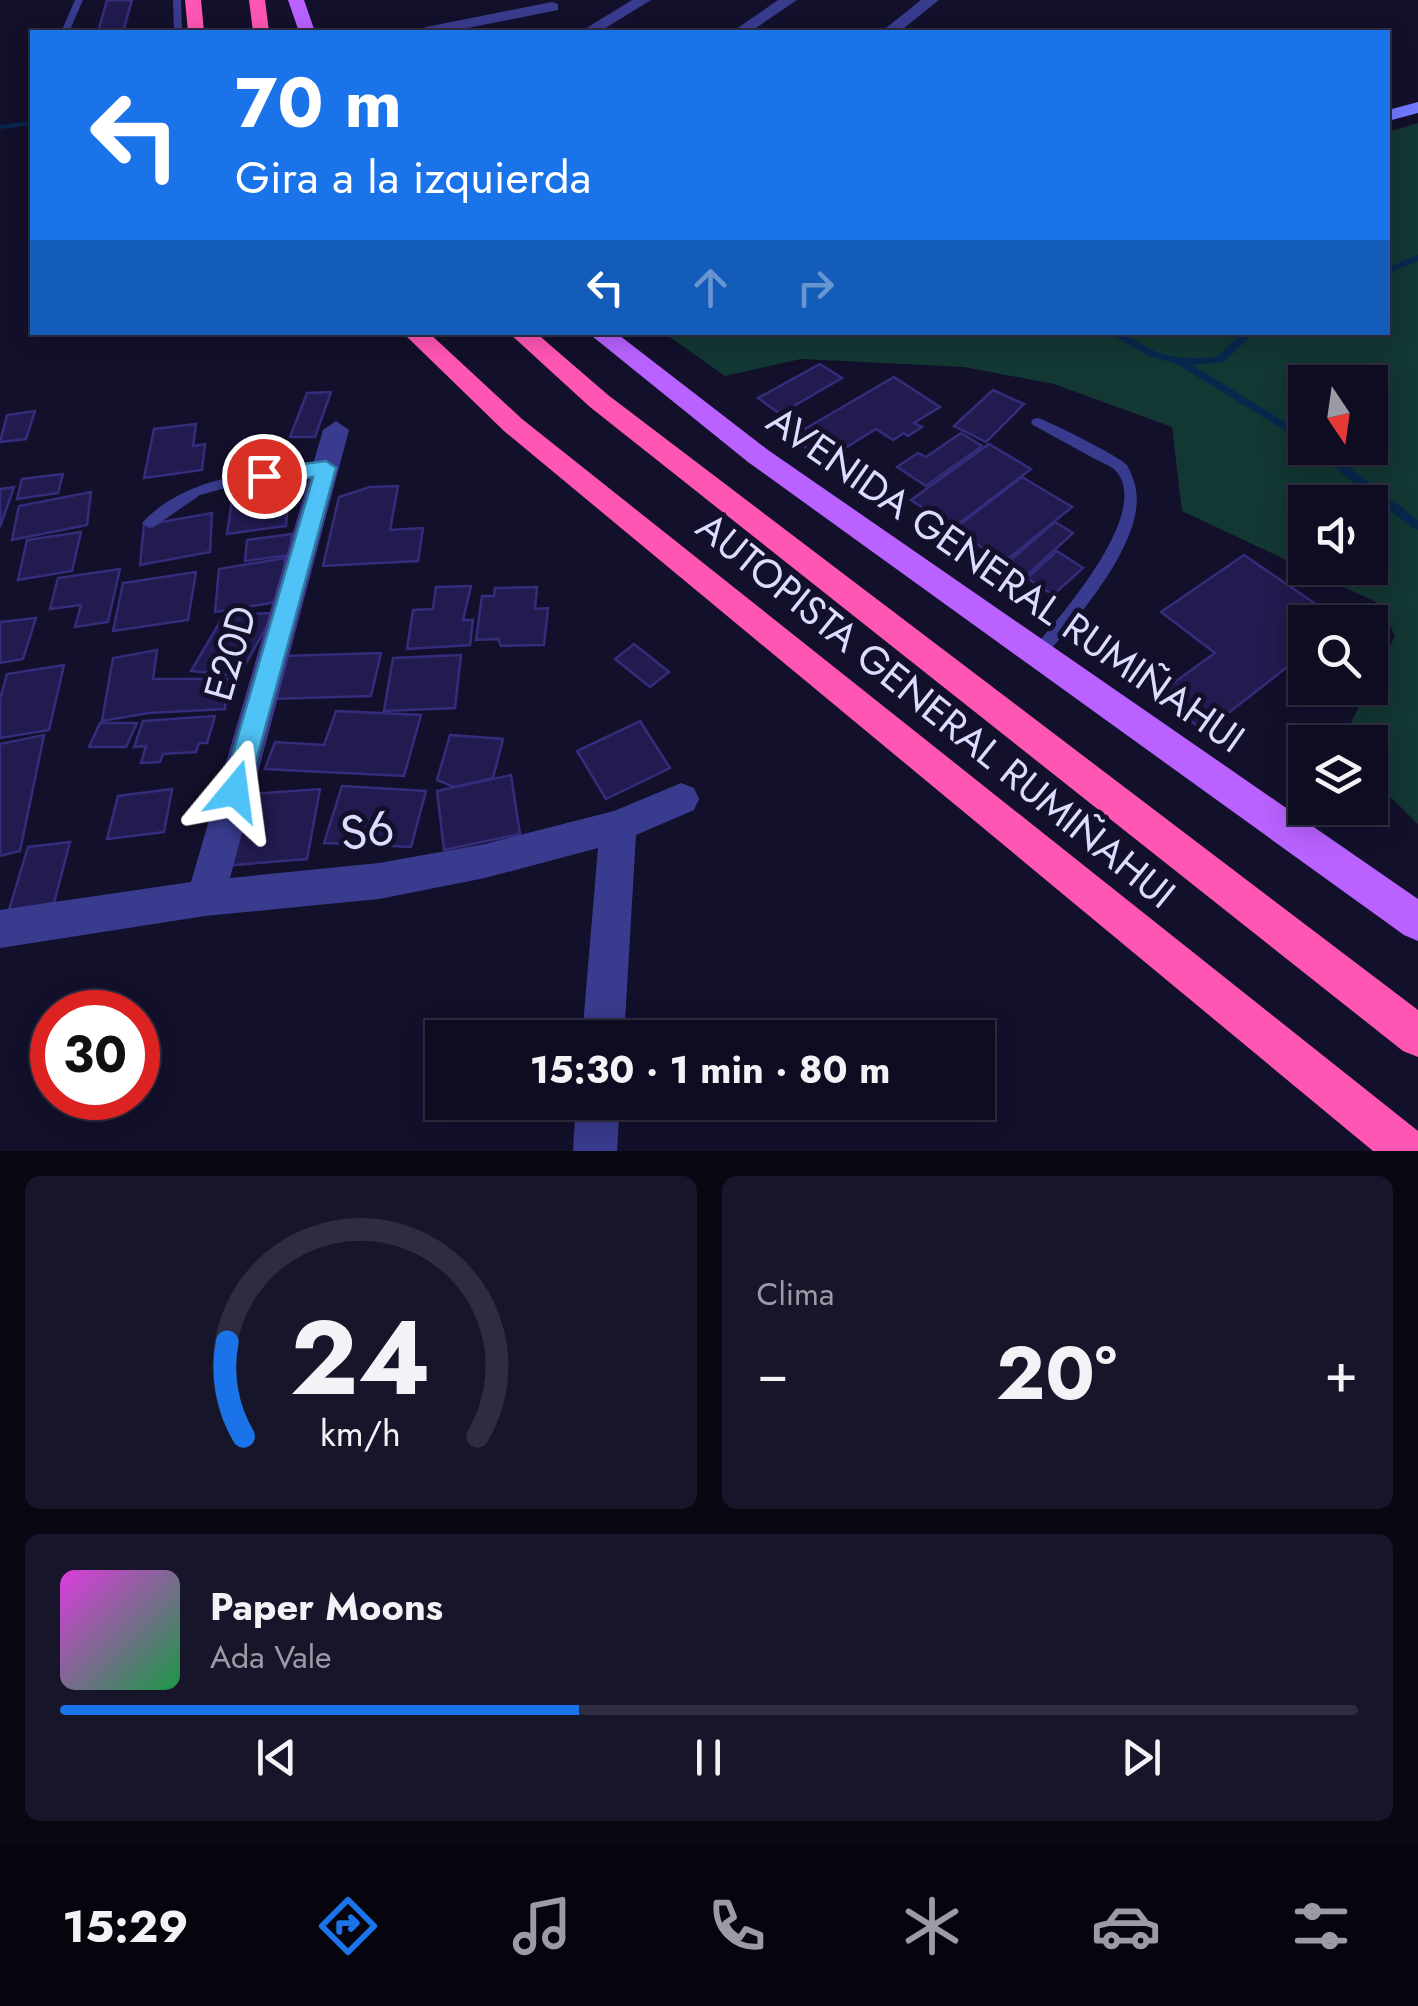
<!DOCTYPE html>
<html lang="es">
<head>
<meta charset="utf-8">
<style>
	:root { --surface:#0e0c21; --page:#17152a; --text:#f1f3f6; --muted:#9b9ba5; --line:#2e2c3f; --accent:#1a73e8 }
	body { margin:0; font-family:Jost,sans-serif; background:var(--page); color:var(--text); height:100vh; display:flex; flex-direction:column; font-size:38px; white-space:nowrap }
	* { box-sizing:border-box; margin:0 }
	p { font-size:32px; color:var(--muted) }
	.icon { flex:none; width:55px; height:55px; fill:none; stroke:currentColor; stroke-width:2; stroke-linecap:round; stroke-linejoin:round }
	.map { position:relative; height:1151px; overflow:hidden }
	.details { display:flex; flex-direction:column; gap:25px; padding:25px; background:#080712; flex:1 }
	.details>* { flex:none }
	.guide { position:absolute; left:30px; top:30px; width:1360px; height:305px; border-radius:0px; box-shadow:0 5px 25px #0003,0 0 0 2px var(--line); background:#1a73e8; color:#fff; overflow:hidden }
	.needle { width:65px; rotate:167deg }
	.fabs { position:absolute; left:1288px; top:365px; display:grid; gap:20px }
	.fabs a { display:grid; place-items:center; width:100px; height:100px; border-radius:0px; background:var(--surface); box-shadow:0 5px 25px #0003,0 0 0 2px var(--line); font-size:50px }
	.speed { position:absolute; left:30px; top:990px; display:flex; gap:20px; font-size:50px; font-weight:700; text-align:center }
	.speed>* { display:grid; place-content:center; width:130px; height:130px; border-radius:50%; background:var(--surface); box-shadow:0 5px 25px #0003,0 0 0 2px var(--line); line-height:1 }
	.speed .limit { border:15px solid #d22; background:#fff; color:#111 }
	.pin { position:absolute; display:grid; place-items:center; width:85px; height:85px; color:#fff; margin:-42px; border:5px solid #fff; border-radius:50%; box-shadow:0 2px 10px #0007 }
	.me { position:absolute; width:110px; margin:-55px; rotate:16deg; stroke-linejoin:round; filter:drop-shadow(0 0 8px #0008) }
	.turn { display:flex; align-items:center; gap:35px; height:210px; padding:0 40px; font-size:45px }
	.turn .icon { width:130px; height:130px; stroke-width:2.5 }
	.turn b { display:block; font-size:70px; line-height:85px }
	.lanes { display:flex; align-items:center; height:95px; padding:0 40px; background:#0003; justify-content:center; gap:50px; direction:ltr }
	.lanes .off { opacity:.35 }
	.big { font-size:75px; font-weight:700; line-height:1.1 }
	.details .widget { flex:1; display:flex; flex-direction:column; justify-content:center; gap:15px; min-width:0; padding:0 35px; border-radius:15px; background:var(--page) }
	.details .dial { align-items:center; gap:0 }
	.dial svg { height:260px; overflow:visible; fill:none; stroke:var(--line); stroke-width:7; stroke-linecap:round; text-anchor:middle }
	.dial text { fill:var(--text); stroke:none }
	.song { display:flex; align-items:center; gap:30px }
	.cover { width:120px; height:120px; border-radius:15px; background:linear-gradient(135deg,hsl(300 70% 55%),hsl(140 70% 35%)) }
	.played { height:10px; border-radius:5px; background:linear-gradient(90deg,var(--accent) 40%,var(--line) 40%) }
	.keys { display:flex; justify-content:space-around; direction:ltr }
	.heat { display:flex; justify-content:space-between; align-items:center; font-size:55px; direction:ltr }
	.details .tiles { flex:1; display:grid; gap:25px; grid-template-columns:1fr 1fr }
	.widget:last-child { grid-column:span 2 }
	.trip { position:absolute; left:425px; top:1020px; width:570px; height:100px; border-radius:0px; background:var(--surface); box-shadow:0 5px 25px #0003,0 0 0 2px var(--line); font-weight:700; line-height:100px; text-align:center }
	.tabs { display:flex; height:160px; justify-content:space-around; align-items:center; background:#06050d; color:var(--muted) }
	.tabs .icon { width:70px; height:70px }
	.tabs .on { color:var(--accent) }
	.tabs b { font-size:45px; color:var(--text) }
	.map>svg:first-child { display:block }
	.green { fill:#133733; fill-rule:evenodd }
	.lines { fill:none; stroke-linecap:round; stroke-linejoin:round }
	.stream { fill:#08274d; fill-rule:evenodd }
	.building { fill:#211b4f; stroke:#362c7c; stroke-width:2.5 }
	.lane { fill:#393c8e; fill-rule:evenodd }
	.street { fill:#393c8e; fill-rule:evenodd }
	.secondary { fill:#7279ff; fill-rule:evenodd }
	.primary { fill:#b962ff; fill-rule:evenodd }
	.highway { fill:#ff56b4; fill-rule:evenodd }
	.route { fill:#4fc3f7; stroke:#337fa1; stroke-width:2.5 }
	.labels { text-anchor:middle; stroke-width:10; stroke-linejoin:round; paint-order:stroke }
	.street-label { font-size:40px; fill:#dddbff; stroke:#13102c }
	.near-street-label { font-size:48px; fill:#dddbff; stroke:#13102c }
</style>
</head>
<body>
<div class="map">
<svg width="1418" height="1151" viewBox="0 0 1418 1151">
	<rect width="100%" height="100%" fill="#13102c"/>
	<path class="green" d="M1418,123V824L1370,777V742H1341L1395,636L1380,604L1182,511L1172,427L1054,384L964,367L801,359L725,376L664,333L1388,332V132ZM1305,382H1370V448H1305ZM1305,502H1370V568H1305Z"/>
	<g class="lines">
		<g class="stream">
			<path d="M32,121V125L0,129V125Z"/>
			<path d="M1418,255V261L1388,273V267Z"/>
			<path d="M1107,332C1128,332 1141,346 1160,353C1180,360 1197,358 1217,357L1243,332H1254L1224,362L1192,365L1305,434V443L1177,364L1149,356Z"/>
			<path d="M1312,448H1324L1418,520V530L1414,529L1313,451Z"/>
		</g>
	</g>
	<g class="building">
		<path d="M107,0H132L123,32H98Z"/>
		<path d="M820,364L842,378L780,414L758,398Z"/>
		<path d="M894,377L940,407L914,423L922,427L908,436L904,433L893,440L876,429L824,461L791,437Z"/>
		<path d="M993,390L1024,404L986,442L954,426Z"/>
		<path d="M331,392L315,437H290L307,393Z"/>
		<path d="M35,411L26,439L0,442L7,415Z"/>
		<path d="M196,424L193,446L205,444L202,470L144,478L154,429Z"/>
		<path d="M961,433L982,446L926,486L897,467L918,453L926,457Z"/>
		<path d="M265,441L261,461L237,463L242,443Z"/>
		<path d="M989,444L1031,469L953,528L911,500Z"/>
		<path d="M63,474L58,493L17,499L22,479Z"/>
		<path d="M1022,477L1072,507L1004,562L954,529Z"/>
		<path d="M290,480L286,526L227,534L234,487Z"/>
		<path d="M398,486L390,530L423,528L418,561L323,566L339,497L370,487Z"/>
		<path d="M14,487L0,527V489Z"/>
		<path d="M91,492L87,525L12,540L19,506Z"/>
		<path d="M212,513L210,552L140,565L144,525Z"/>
		<path d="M1055,522L1073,533L1026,576L1006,564Z"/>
		<path d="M81,532L72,571L18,580L27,540Z"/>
		<path d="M292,534L290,555L245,561L247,540Z"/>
		<path d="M1057,551L1083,568L1053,595L1027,578Z"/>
		<path d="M1244,555L1342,622H1305V653L1204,732L1158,694L1215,653L1161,612Z"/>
		<path d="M285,558L283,601L215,612L219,569Z"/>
		<path d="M120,569L108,622L75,627L81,605L50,609L58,578Z"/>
		<path d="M196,572L188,620L113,631L123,583Z"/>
		<path d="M471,586L463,620H473L470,645L407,649L413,610L433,609L436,587Z"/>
		<path d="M537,587L535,609L548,608L544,645L501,646L498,639L476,640L482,596H494L495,588Z"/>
		<path d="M274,613L239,676L191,671L224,615Z"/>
		<path d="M36,618L23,659L0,663V622Z"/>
		<path d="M634,644L669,672L650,687L615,659Z"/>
		<path d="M157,650L153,679H227L225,709L149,713L102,721L113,658Z"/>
		<path d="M381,653L371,696L270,699L283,656Z"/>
		<path d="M461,655L455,708L384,711L393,658Z"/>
		<path d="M64,665L49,730L0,738V699L7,674Z"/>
		<path d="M336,711L421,715L404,776L265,769L275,742L324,745Z"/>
		<path d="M215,716L207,743H199L196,752L163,754L160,762L141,763L146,746L134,747L143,721Z"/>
		<path d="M640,721L670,768L606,799L577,751Z"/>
		<path d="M100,723H137L126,747H89Z"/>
		<path d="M44,735L20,851L0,856V744Z"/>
		<path d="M450,735L503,739L493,778L454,787L437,780Z"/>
		<path d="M511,775L520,834L444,850L437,791Z"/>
		<path d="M342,786L426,791L411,847L324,843Z"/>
		<path d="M172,789L164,832L107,839L118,796Z"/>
		<path d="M320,789L307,859L222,866L238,795Z"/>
		<path d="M70,842L54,903L9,910L28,847Z"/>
	</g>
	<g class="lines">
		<g class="lane">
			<path d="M75,0H83L69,32H61Z"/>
			<path d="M173,0H181L182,32H174Z"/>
			<path d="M1038,418C1051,422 1120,457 1127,465C1128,467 1133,477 1133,479C1155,533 1075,620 1043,659H1031L1029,655L1031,651C1057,620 1155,511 1115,470C1111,466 1101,462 1095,459C1074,448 1054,436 1033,425L1031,422L1033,419Z"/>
			<path d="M326,463L333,468L331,471L233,486L200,495L154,527L149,528L142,523C188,473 263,472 326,463Z"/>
		</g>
		<g class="street">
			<path d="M632,0H651L599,32H580Z"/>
			<path d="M778,0H797L750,32H732Z"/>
			<path d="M921,0H939L899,32H881Z"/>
			<path d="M552,2L558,4V10L448,32H418L426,27Z"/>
			<path d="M336,421L349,430L230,878L379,863L485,844L614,811L681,783L694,788L699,799L694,810L636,835L624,1038H582L598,848L485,878L379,899L205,916L0,948V910L191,882L323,430Z"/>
			<path d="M576,1102H620L617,1151H573Z"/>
		</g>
		<path class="secondary" d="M1418,102V113L1388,121V110Z"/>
		<g class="primary">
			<path d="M288,0H304L315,32H299Z"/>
			<path d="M587,332H615L768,450L1418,899V941L1404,935L748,462Z"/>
		</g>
		<g class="highway">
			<path d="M185,0H201L204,32H188Z"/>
			<path d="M249,0H265L269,32H253Z"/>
			<path d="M402,332H428L522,419L1418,1131V1151H1373L504,431Z"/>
			<path d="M508,332H535L608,395L1418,1010V1057L1403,1051L590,407Z"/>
		</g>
	</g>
	<path class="route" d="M326,461L336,468L248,791L244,799L235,803L226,799L222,791L313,477L264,484L254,476L264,469Z"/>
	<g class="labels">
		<g class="street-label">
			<text transform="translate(1006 579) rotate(35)" y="14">AVENIDA GENERAL RUMIÑAHUI</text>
			<text transform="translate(230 653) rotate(-74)" y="14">E20D</text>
			<text transform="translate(936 710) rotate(39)" y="14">AUTOPISTA GENERAL RUMIÑAHUI</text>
		</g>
		<g class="near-street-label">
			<text transform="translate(367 830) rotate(-8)" y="17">S6</text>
		</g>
	</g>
</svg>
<div class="fabs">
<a><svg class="needle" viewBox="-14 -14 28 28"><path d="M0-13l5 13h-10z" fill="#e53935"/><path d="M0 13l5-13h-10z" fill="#9b9ba5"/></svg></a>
<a><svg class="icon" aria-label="sound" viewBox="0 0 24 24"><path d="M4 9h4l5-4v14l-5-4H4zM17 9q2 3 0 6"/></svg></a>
<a><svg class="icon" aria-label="search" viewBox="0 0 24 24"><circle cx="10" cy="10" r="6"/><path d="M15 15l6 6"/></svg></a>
<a><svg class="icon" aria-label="layers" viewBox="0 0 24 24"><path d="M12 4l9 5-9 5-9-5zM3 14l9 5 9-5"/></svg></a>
</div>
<div class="speed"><div class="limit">30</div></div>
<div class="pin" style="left:264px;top:476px;background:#d93025"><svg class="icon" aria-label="arrive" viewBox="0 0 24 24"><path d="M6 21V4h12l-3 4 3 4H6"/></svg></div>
<svg class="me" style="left:235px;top:791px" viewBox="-20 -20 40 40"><path d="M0-17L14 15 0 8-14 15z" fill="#4fc3f7" stroke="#fff" stroke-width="4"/></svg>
<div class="trip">15:30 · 1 min · 80 m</div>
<div class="guide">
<div class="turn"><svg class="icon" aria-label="left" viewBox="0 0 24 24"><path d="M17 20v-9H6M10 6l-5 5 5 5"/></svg><div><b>70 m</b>Gira a la izquierda</div></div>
<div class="lanes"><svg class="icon" aria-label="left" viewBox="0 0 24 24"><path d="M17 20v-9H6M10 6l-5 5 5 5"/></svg><svg class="icon off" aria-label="ahead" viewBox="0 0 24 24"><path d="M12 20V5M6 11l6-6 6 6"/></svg><svg class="icon off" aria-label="right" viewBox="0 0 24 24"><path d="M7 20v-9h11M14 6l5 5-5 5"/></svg></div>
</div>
</div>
<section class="details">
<div class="tiles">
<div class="widget dial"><svg viewBox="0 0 100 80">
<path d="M14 69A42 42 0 1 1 86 69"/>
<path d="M14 69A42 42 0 0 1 9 40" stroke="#1a73e8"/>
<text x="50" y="56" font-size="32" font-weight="700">24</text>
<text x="50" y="72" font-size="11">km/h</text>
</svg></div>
<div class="widget"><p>Clima</p>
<div class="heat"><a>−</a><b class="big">20°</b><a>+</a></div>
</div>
<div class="widget">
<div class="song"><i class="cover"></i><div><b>Paper Moons</b><p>Ada Vale</p></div></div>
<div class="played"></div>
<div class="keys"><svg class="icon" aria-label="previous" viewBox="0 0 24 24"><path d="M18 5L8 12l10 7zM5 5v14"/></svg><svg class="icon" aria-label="pause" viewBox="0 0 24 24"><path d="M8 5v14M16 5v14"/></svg><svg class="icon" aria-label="next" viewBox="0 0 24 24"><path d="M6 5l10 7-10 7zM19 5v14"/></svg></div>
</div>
</div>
</section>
<nav class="tabs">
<b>15:29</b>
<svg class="icon on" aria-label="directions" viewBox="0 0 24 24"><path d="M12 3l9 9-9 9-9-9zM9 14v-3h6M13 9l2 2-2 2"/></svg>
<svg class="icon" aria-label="music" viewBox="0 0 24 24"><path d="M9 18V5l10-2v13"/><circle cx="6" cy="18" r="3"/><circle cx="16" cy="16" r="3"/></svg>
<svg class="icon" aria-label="phone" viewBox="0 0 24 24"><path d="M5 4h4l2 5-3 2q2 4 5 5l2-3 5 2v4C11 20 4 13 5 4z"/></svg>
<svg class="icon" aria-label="climate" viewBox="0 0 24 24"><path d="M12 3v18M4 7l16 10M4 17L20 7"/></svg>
<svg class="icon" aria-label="car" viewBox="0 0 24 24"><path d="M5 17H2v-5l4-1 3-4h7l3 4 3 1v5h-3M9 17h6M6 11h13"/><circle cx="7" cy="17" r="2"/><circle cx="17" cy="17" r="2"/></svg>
<svg class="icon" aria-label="filters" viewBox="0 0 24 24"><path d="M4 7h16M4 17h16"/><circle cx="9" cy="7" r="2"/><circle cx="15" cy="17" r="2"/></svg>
</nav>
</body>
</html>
